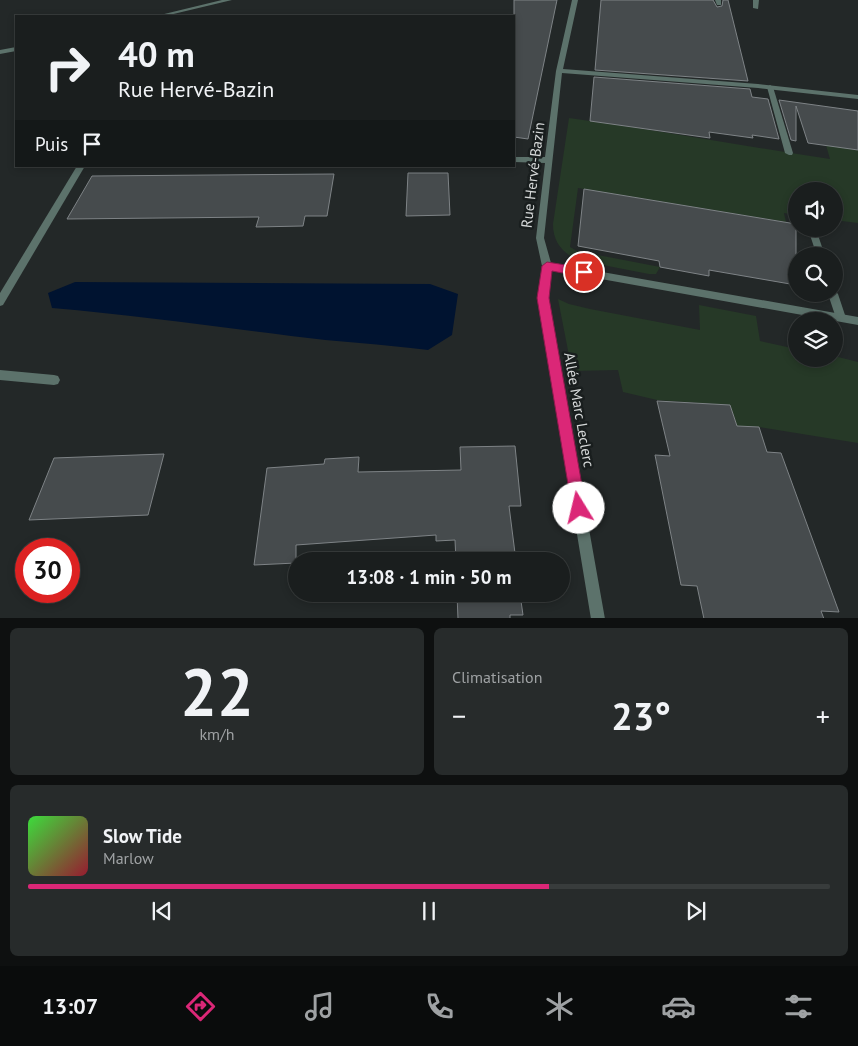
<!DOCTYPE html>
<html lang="fr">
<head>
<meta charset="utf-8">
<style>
	:root { --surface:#1a1e1e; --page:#272b2b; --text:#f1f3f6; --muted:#9fa2a4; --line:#383c3c; --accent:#db2777 }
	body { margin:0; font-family:"PT Sans",sans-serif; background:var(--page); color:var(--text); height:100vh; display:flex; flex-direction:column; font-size:19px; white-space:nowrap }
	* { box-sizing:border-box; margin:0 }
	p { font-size:16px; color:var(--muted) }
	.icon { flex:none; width:28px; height:28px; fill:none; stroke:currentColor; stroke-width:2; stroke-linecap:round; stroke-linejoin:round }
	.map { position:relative; height:618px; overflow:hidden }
	.sheet { display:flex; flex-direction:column; gap:10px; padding:10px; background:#0e1010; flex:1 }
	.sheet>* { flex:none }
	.top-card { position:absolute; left:15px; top:15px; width:500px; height:152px; border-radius:0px; box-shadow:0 2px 8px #0003,0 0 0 1px var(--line); background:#1a1e1e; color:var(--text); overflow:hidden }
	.tools { position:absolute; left:788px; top:182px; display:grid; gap:10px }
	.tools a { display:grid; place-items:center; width:55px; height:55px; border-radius:50%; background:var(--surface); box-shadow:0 2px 8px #0003,0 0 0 1px var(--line); font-size:25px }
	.speed { position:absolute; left:15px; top:538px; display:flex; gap:10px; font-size:25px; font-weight:700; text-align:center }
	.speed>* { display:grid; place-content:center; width:65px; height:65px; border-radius:50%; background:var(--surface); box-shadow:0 2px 8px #0003,0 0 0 1px var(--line); line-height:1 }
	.speed .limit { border:8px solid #d22; background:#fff; color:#111 }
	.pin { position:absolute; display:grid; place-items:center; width:42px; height:42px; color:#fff; margin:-21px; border:2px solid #fff; border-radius:50%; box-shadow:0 1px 5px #0007 }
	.me { position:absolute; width:55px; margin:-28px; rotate:351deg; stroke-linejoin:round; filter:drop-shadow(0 0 4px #0008) }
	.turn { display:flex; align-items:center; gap:18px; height:105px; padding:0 20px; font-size:22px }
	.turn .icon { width:65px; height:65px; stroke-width:2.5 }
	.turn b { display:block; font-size:35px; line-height:42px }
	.then { display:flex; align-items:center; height:48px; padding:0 20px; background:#0003; gap:10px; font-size:19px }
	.big { font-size:38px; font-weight:700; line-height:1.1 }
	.sheet .tile { flex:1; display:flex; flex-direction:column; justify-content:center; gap:8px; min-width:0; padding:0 18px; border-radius:8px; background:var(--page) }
	.sheet .dial { align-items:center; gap:0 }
	.dial b { font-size:65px; line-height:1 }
	.song { display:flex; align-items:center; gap:15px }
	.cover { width:60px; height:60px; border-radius:8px; background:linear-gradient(135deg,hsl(120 70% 55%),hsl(350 70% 35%)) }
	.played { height:5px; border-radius:2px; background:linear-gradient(90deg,var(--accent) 65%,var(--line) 65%) }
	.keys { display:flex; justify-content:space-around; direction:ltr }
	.heat { display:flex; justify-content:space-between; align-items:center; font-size:28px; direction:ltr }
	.sheet .tiles { flex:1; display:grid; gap:10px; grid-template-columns:1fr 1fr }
	.tile:last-child { grid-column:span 2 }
	.trip { position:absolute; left:288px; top:552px; width:282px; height:50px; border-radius:25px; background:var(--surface); box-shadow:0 2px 8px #0003,0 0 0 1px var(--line); font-weight:700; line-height:50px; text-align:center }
	.tabs { display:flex; height:80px; justify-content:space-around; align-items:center; background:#0a0c0c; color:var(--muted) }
	.tabs .icon { width:35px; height:35px }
	.tabs .on { color:var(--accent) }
	.tabs b { font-size:22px; color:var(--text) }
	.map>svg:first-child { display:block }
	.green { fill:#263927 }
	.water { fill:#001330 }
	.building { fill:#464b4d; stroke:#7e8386 }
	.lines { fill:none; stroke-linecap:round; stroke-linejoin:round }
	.service { fill:#5c726b; fill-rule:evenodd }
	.minor { fill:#5c726b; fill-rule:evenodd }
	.route { fill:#db2777; stroke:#8e194d }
	.labels { text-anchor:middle; stroke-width:5; stroke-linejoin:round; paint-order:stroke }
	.street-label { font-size:15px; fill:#d5d8d8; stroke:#191e1e }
</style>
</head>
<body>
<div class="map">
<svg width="858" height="619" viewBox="0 0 858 619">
	<rect width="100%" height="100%" fill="#232828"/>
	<g class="green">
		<path d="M569,118C657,130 743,146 830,159L826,145L858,150V223L834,220V191H796V215L784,213L786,222L578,188L570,247L577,251L660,267L656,274H649L577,260C562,252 553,242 553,224Z"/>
		<path d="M558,299L569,304L590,309L700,330L699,305L756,316L760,341L796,349V359H834V356L858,362V443L759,427L737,426L729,405L657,400L623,392L618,370L572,371Z"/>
	</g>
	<path class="water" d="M75,282L430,284L458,294L452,335L428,350C382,344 337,342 291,336C211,326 132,315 52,308L48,293Z"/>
	<g class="building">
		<path d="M514,0H557L528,139L514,137Z"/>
		<path d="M601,0H713L717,7L722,6L723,0H728L748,81L595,70Z"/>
		<path d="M594,77L750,89L752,97L768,99L779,139L752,135L753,138L709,132L710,138L590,121Z"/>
		<path d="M779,100L858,111V150L808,143L796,106V141L791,140Z"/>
		<path d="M408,173H448L450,215L406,216Z"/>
		<path d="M334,174L327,216H305L303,226L256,227L259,217L67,219L92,176Z"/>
		<path d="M584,189L796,224V285L709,270V276L660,267L659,261L578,246Z"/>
		<path d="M657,401L730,405L737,426L759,427L767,452L781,453L839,612L821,611L824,619H704L697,586L681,585L655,455L670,456Z"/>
		<path d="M515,446L521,506H509L516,561H456L455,540L436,541V535L296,545V563L254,565L267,468L324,464L325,459L359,457L358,472L461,470L460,447Z"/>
		<path d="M164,454L148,515L29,520L54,458Z"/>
		<path d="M457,594H520L523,615H510V619H458Z"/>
	</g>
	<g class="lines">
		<g class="service">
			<path d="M715,0H721V5H717Z"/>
			<path d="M753,0H759L758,9L753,8Z"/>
			<path d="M770,85L773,87L793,153L792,155H789L785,153L767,87Z"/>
			<path d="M808,229H816L825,256H817Z"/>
			<path d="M834,290L838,294L846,318L845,321H837L828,294H834Z"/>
		</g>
		<g class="minor">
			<path d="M222,0H232L165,16H156Z"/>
			<path d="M572,0H578L563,69L758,84L858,95V99L758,88L562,73L544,238L551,263L858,317V325L551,270L548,298L605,619H591L538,298L542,266L536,238L545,163L514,162V157H545L556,71Z"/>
			<path d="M16,47V51L0,54V50Z"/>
			<path d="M77,166H85L3,305L0,306V293Z"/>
			<path d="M0,370L54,375L58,376L60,380L58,384L54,385L0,380Z"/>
		</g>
	</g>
	<path class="route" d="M547,262L584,268L590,272L584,277L552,271L549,298L586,508L584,514L579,516L574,514L572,508L537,298L542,266Z"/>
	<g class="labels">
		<g class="street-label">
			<text transform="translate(533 175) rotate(-83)" y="5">Rue Hervé-Bazin</text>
			<text transform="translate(579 410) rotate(80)" y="5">Allée Marc Leclerc</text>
		</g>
	</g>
</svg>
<div class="tools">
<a><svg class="icon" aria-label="sound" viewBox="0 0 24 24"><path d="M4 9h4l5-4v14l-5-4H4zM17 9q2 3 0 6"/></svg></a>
<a><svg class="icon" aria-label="search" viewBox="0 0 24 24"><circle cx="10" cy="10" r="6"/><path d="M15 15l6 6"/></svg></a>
<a><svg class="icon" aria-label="layers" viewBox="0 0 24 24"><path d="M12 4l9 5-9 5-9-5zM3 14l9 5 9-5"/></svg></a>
</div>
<div class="speed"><div class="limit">30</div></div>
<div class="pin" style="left:584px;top:272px;background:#d93025"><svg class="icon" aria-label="arrive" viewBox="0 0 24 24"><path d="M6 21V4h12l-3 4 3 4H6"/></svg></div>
<svg class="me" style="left:579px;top:508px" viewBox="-20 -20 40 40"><circle r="19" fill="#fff"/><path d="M0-13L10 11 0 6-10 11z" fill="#db2777"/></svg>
<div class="trip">13:08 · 1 min · 50 m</div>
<div class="top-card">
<div class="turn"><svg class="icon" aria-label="right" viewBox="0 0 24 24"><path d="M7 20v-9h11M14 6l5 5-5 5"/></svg><div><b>40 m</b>Rue Hervé-Bazin</div></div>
<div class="then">Puis<svg class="icon" aria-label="arrive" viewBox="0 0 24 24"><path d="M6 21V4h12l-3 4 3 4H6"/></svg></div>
</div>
</div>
<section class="sheet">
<div class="tiles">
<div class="tile dial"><b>22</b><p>km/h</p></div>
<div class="tile"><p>Climatisation</p>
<div class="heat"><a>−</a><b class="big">23°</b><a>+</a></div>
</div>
<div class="tile">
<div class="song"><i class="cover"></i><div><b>Slow Tide</b><p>Marlow</p></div></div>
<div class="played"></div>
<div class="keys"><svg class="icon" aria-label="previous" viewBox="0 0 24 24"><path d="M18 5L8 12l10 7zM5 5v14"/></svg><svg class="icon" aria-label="pause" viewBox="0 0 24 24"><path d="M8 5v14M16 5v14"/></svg><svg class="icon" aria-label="next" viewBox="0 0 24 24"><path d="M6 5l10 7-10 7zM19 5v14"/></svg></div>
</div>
</div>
</section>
<nav class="tabs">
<b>13:07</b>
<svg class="icon on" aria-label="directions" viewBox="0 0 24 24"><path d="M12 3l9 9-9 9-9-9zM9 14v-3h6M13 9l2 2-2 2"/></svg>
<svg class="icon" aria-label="music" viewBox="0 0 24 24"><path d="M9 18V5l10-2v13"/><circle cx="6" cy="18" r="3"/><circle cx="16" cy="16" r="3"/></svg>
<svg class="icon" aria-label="phone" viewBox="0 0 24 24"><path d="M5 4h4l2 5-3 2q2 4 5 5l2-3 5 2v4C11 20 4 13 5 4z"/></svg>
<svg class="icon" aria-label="climate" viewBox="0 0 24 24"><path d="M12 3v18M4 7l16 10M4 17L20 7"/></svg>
<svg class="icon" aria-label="car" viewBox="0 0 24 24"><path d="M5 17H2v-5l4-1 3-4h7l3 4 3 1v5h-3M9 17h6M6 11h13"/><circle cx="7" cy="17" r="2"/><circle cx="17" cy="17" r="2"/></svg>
<svg class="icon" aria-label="filters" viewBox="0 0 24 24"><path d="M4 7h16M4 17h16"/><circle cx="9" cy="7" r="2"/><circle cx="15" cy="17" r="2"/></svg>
</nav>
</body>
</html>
